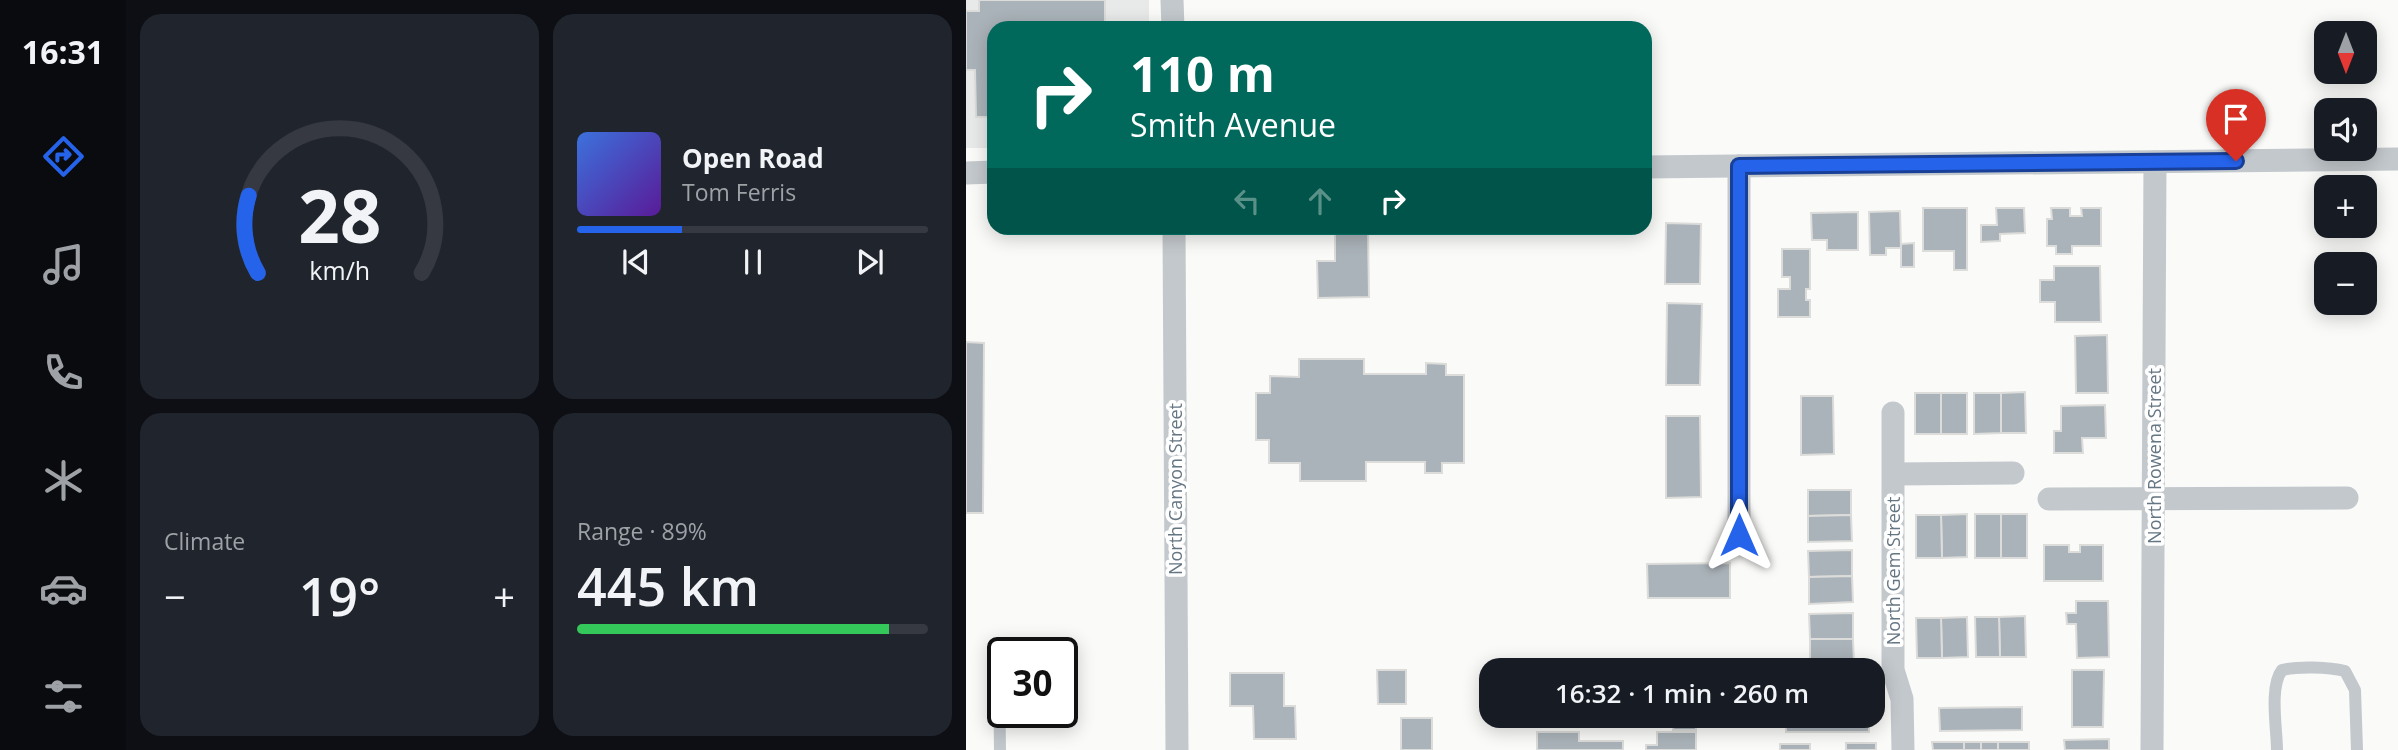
<!DOCTYPE html>
<html lang="en">
<head>
<meta charset="utf-8">
<style>
	:root { --surface:#171b24; --page:#20242c; --text:#f1f3f6; --muted:#9ea1a6; --line:#363941; --accent:#2563eb }
	body { margin:0; font-family:"Open Sans",sans-serif; background:var(--page); color:var(--text); height:100vh; display:flex; flex-direction:column; font-size:26px; white-space:nowrap }
	* { box-sizing:border-box; margin:0 }
	p { font-size:23px; color:var(--muted) }
	.icon { flex:none; width:38px; height:38px; fill:none; stroke:currentColor; stroke-width:2; stroke-linecap:round; stroke-linejoin:round }
	.map { position:relative; flex:1; overflow:hidden }
	.panel { display:flex; flex-direction:column; gap:14px; padding:14px; background:#0d0f14; width:840px }
	.panel>* { flex:none }
	.banner { position:absolute; left:21px; top:21px; width:665px; height:214px; border-radius:21px; box-shadow:0 4px 18px #0003; background:#00695c; color:#fff; overflow:hidden }
	.needle { width:46px; rotate:180deg }
	.buttons { position:absolute; left:1348px; top:21px; display:grid; gap:14px }
	.buttons a { display:grid; place-items:center; width:63px; height:63px; border-radius:14px; background:var(--surface); box-shadow:0 4px 18px #0003; font-size:35px }
	.speed { position:absolute; left:21px; top:637px; display:flex; gap:14px; font-size:35px; font-weight:700; text-align:center }
	.speed>* { display:grid; place-content:center; width:91px; height:91px; border-radius:50%; background:var(--surface); box-shadow:0 4px 18px #0003; line-height:1 }
	.speed .limit { border:4px solid #111; border-radius:10px; background:#fff; color:#111 }
	.pin { position:absolute; display:grid; place-items:center; width:60px; height:60px; color:#fff; margin:-72px -30px; border-radius:50% 50% 50% 0; rotate:-45deg; box-shadow:0 0 7px #0007 }
	.pin .icon { rotate:45deg }
	.me { position:absolute; width:77px; margin:-38px; rotate:0deg; stroke-linejoin:round; filter:drop-shadow(0 0 5px #0008) }
	.turn { display:flex; align-items:center; gap:24px; height:147px; padding:0 28px; font-size:32px }
	.turn .icon { width:91px; height:91px; stroke-width:2.5 }
	.turn b { display:block; font-size:49px; line-height:60px }
	.lanes { display:flex; align-items:center; height:66px; padding:0 28px; background:#0003; justify-content:center; gap:35px; direction:ltr }
	.lanes .off { opacity:.35 }
	.big { font-size:52px; font-weight:600; line-height:1.1 }
	.panel .card { flex:1; display:flex; flex-direction:column; justify-content:center; gap:10px; min-width:0; padding:0 24px; border-radius:21px; background:var(--page) }
	.panel .dial { align-items:center; gap:0 }
	.dial svg { height:182px; overflow:visible; fill:none; stroke:var(--line); stroke-width:7; stroke-linecap:round; text-anchor:middle }
	.dial text { fill:var(--text); stroke:none }
	.song { display:flex; align-items:center; gap:21px }
	.cover { width:84px; height:84px; border-radius:10px; background:linear-gradient(135deg,hsl(220 70% 55%),hsl(270 70% 35%)) }
	.played { height:7px; border-radius:4px; background:linear-gradient(90deg,var(--accent) 30%,var(--line) 30%) }
	.keys { display:flex; justify-content:space-around; direction:ltr }
	.heat { display:flex; justify-content:space-between; align-items:center; font-size:38px; direction:ltr }
	.charge { height:10px; border-radius:5px; background:linear-gradient(90deg,#34c759 89%,var(--line) 0) }
	.panel .tiles { flex:1; display:grid; gap:14px; grid-template-columns:repeat(2,1fr) }
	.trip { position:absolute; left:513px; top:658px; width:406px; height:70px; border-radius:21px; background:var(--surface); box-shadow:0 4px 18px #0003; font-weight:600; line-height:70px; text-align:center }
	main { display:flex; flex:1; min-height:0 }
	.tabs { display:flex; flex-direction:column; width:126px; justify-content:space-around; align-items:center; background:#090b0e; color:var(--muted) }
	.tabs .icon { width:49px; height:49px }
	.tabs .on { color:var(--accent) }
	.tabs b { font-size:32px; color:var(--text) }
	.map>svg:first-child { display:block }
	.built { fill:#e8e9e9 }
	.building { fill:#aab3b9; stroke:#dcdcda; stroke-width:2 }
	.lines { fill:none; stroke-linecap:round; stroke-linejoin:round }
	.service { stroke:#c3c8cc; stroke-width:12 }
	.minor { stroke:#c3c8cc; stroke-width:23 }
	.route-casing { stroke:#184099; stroke-width:18 }
	.route { stroke:#2563eb; stroke-width:12 }
	.labels { text-anchor:middle; stroke-width:7; stroke-linejoin:round; paint-order:stroke }
	.street-label { font-size:18px; fill:#657683; stroke:#fff }
</style>
</head>
<body>
<main>
<nav class="tabs">
<b>16:31</b>
<svg class="icon on" aria-label="directions" viewBox="0 0 24 24"><path d="M12 3l9 9-9 9-9-9zM9 14v-3h6M13 9l2 2-2 2"/></svg>
<svg class="icon" aria-label="music" viewBox="0 0 24 24"><path d="M9 18V5l10-2v13"/><circle cx="6" cy="18" r="3"/><circle cx="16" cy="16" r="3"/></svg>
<svg class="icon" aria-label="phone" viewBox="0 0 24 24"><path d="M5 4h4l2 5-3 2q2 4 5 5l2-3 5 2v4C11 20 4 13 5 4z"/></svg>
<svg class="icon" aria-label="climate" viewBox="0 0 24 24"><path d="M12 3v18M4 7l16 10M4 17L20 7"/></svg>
<svg class="icon" aria-label="car" viewBox="0 0 24 24"><path d="M5 17H2v-5l4-1 3-4h7l3 4 3 1v5h-3M9 17h6M6 11h13"/><circle cx="7" cy="17" r="2"/><circle cx="17" cy="17" r="2"/></svg>
<svg class="icon" aria-label="filters" viewBox="0 0 24 24"><path d="M4 7h16M4 17h16"/><circle cx="9" cy="7" r="2"/><circle cx="15" cy="17" r="2"/></svg>
</nav>
<section class="panel">
<div class="tiles">
<div class="card dial"><svg viewBox="0 0 100 80">
<path d="M14 69A42 42 0 1 1 86 69"/>
<path d="M14 69A42 42 0 0 1 10 35" stroke="#2563eb"/>
<text x="50" y="56" font-size="32" font-weight="700">28</text>
<text x="50" y="72" font-size="11">km/h</text>
</svg></div>
<div class="card">
<div class="song"><i class="cover"></i><div><b>Open Road</b><p>Tom Ferris</p></div></div>
<div class="played"></div>
<div class="keys"><svg class="icon" aria-label="previous" viewBox="0 0 24 24"><path d="M18 5L8 12l10 7zM5 5v14"/></svg><svg class="icon" aria-label="pause" viewBox="0 0 24 24"><path d="M8 5v14M16 5v14"/></svg><svg class="icon" aria-label="next" viewBox="0 0 24 24"><path d="M6 5l10 7-10 7zM19 5v14"/></svg></div>
</div>
<div class="card"><p>Climate</p>
<div class="heat"><a>−</a><b class="big">19°</b><a>+</a></div>
</div>
<div class="card"><p>Range · 89%</p><b class="big">445 km</b><div class="charge"></div></div>
</div>
</section>
<div class="map">
<svg width="1432" height="750" viewBox="0 0 1432 750">
	<rect width="100%" height="100%" fill="#fafaf8"/>
	<path class="built" d="M0,0H183V28H28V148H0Z"/>
	<g class="building">
		<path d="M13,0H139V28H28V117H10L9,70H0V11H13Z"/>
		<path d="M957,208H1001V270H988V251H957Z"/>
		<path d="M1030,208H1058L1059,233L1034,234V241L1015,242V225H1031Z"/>
		<path d="M1085,208H1104V216H1116L1115,208H1135V246H1106V254H1090V246H1081V219H1086Z"/>
		<path d="M934,211L935,248H920V255H904L903,212Z"/>
		<path d="M892,212V250H861V240H846L845,213Z"/>
		<path d="M700,223L735,224L734,284H699Z"/>
		<path d="M369,228H402L403,297L352,298L351,261H369Z"/>
		<path d="M948,243V267H935V244Z"/>
		<path d="M816,249H844V289H840V300H844V317H812V289H824V277H816Z"/>
		<path d="M1088,266H1134L1135,322H1089V302H1074V280H1088Z"/>
		<path d="M701,303L736,304L734,385H700Z"/>
		<path d="M1141,335L1142,393H1110L1109,336Z"/>
		<path d="M0,342L18,343L17,513H0Z"/>
		<path d="M333,359H398V374H460V363L480,364V375H498V463H476V473H459V462H400V481H334V463H303V440H290V393H304V376L333,377Z"/>
		<path d="M1059,392L1060,433H1035V393Z"/>
		<rect x="949" y="393" width="26" height="41"/>
		<rect x="975" y="393" width="26" height="41"/>
		<path d="M1008,393H1035V433L1008,434Z"/>
		<path d="M835,396H867L868,454L835,455Z"/>
		<path d="M1139,405L1140,438H1116L1117,453H1088V431H1095V406Z"/>
		<path d="M700,416H734L735,497L700,498Z"/>
		<path d="M842,490H885V515L842,516Z"/>
		<path d="M1001,514V557L976,558L975,515Z"/>
		<rect x="1009" y="514" width="26" height="44"/>
		<rect x="1035" y="514" width="26" height="44"/>
		<path d="M885,515L886,541L842,542V516Z"/>
		<path d="M950,515H975L976,558H950Z"/>
		<path d="M1078,545H1103V552H1114V545H1137V581H1078Z"/>
		<path d="M886,550V576L843,577L842,551Z"/>
		<path d="M764,563V598H682L681,564Z"/>
		<path d="M886,576L887,602L843,604V577Z"/>
		<path d="M1110,601H1142L1143,657L1111,658L1110,624H1101L1100,613H1110Z"/>
		<path d="M887,613V639H844L843,614Z"/>
		<path d="M1059,616L1060,657H1034L1033,617Z"/>
		<path d="M1001,617L1002,657L976,658L975,618Z"/>
		<path d="M1009,617H1033L1034,657H1010Z"/>
		<path d="M950,618H975L976,658H951Z"/>
		<path d="M844,639H887L888,664L844,665Z"/>
		<path d="M411,670H440V704H412Z"/>
		<path d="M1106,670H1138L1137,727H1106Z"/>
		<path d="M264,673H318V706H329L330,739H288L287,706H264Z"/>
		<path d="M1056,707V730L974,731L973,708Z"/>
		<rect x="707" y="716" width="23" height="14"/>
		<rect x="743" y="716" width="55" height="11"/>
		<rect x="820" y="716" width="83" height="16"/>
		<rect x="435" y="718" width="31" height="32"/>
		<path d="M571,732H613V741H657V750H571Z"/>
		<path d="M691,732H730V750H680V745H691Z"/>
		<path d="M1143,739V750H1099L1098,740Z"/>
		<path d="M966,742H998V750H967Z"/>
		<rect x="998" y="742" width="17" height="8"/>
		<rect x="1015" y="742" width="17" height="8"/>
		<rect x="1032" y="742" width="31" height="8"/>
		<rect x="880" y="743" width="30" height="7"/>
		<rect x="814" y="744" width="30" height="6"/>
	</g>
	<g class="lines">
		<g class="service">
			<path d="M33,675L34,750"/>
			<path d="M1311,750C1311,729 1303,687 1316,670C1332,666 1363,667 1379,671L1389,690L1391,750"/>
		</g>
		<g class="minor">
			<path d="M206,0L207,28"/>
			<path d="M679,167L1432,159"/>
			<path d="M0,173L28,172"/>
			<path d="M208,228L211,750"/>
			<path d="M927,413V670L936,699L937,750"/>
			<path d="M928,474L1047,473"/>
			<path d="M1083,499L1381,498"/>
			<path d="M773,535V166"/>
			<path d="M1186,750L1189,162"/>
		</g>
	</g>
	<g class="lines">
		<g class="route-casing">
			<path id="route" d="M773,535V166L1270,161"/>
		</g>
		<use href="#route" class="route"/>
	</g>
	<g class="labels">
		<g class="street-label">
			<text transform="translate(1189 456) rotate(-90)" y="6">North Rowena Street</text>
			<text transform="translate(210 489) rotate(-90)" y="6">North Canyon Street</text>
			<text transform="translate(928 571) rotate(-90)" y="6">North Gem Street</text>
		</g>
	</g>
</svg>
<div class="buttons">
<a><svg class="needle" viewBox="-14 -14 28 28"><path d="M0-13l5 13h-10z" fill="#e53935"/><path d="M0 13l5-13h-10z" fill="#9ea1a6"/></svg></a>
<a><svg class="icon" aria-label="sound" viewBox="0 0 24 24"><path d="M4 9h4l5-4v14l-5-4H4zM17 9q2 3 0 6"/></svg></a>
<a>+</a>
<a>−</a>
</div>
<div class="speed"><div class="limit">30</div></div>
<div class="pin" style="left:1270px;top:161px;background:#d93025"><svg class="icon" aria-label="arrive" viewBox="0 0 24 24"><path d="M6 21V4h12l-3 4 3 4H6"/></svg></div>
<svg class="me" style="left:773px;top:535px" viewBox="-20 -20 40 40"><path d="M0-17L14 15 0 8-14 15z" fill="#2563eb" stroke="#fff" stroke-width="4"/></svg>
<div class="trip">16:32 · 1 min · 260 m</div>
<div class="banner">
<div class="turn"><svg class="icon" aria-label="right" viewBox="0 0 24 24"><path d="M7 20v-9h11M14 6l5 5-5 5"/></svg><div><b>110 m</b>Smith Avenue</div></div>
<div class="lanes"><svg class="icon off" aria-label="left" viewBox="0 0 24 24"><path d="M17 20v-9H6M10 6l-5 5 5 5"/></svg><svg class="icon off" aria-label="ahead" viewBox="0 0 24 24"><path d="M12 20V5M6 11l6-6 6 6"/></svg><svg class="icon" aria-label="right" viewBox="0 0 24 24"><path d="M7 20v-9h11M14 6l5 5-5 5"/></svg></div>
</div>
</div>
</main>
</body>
</html>
